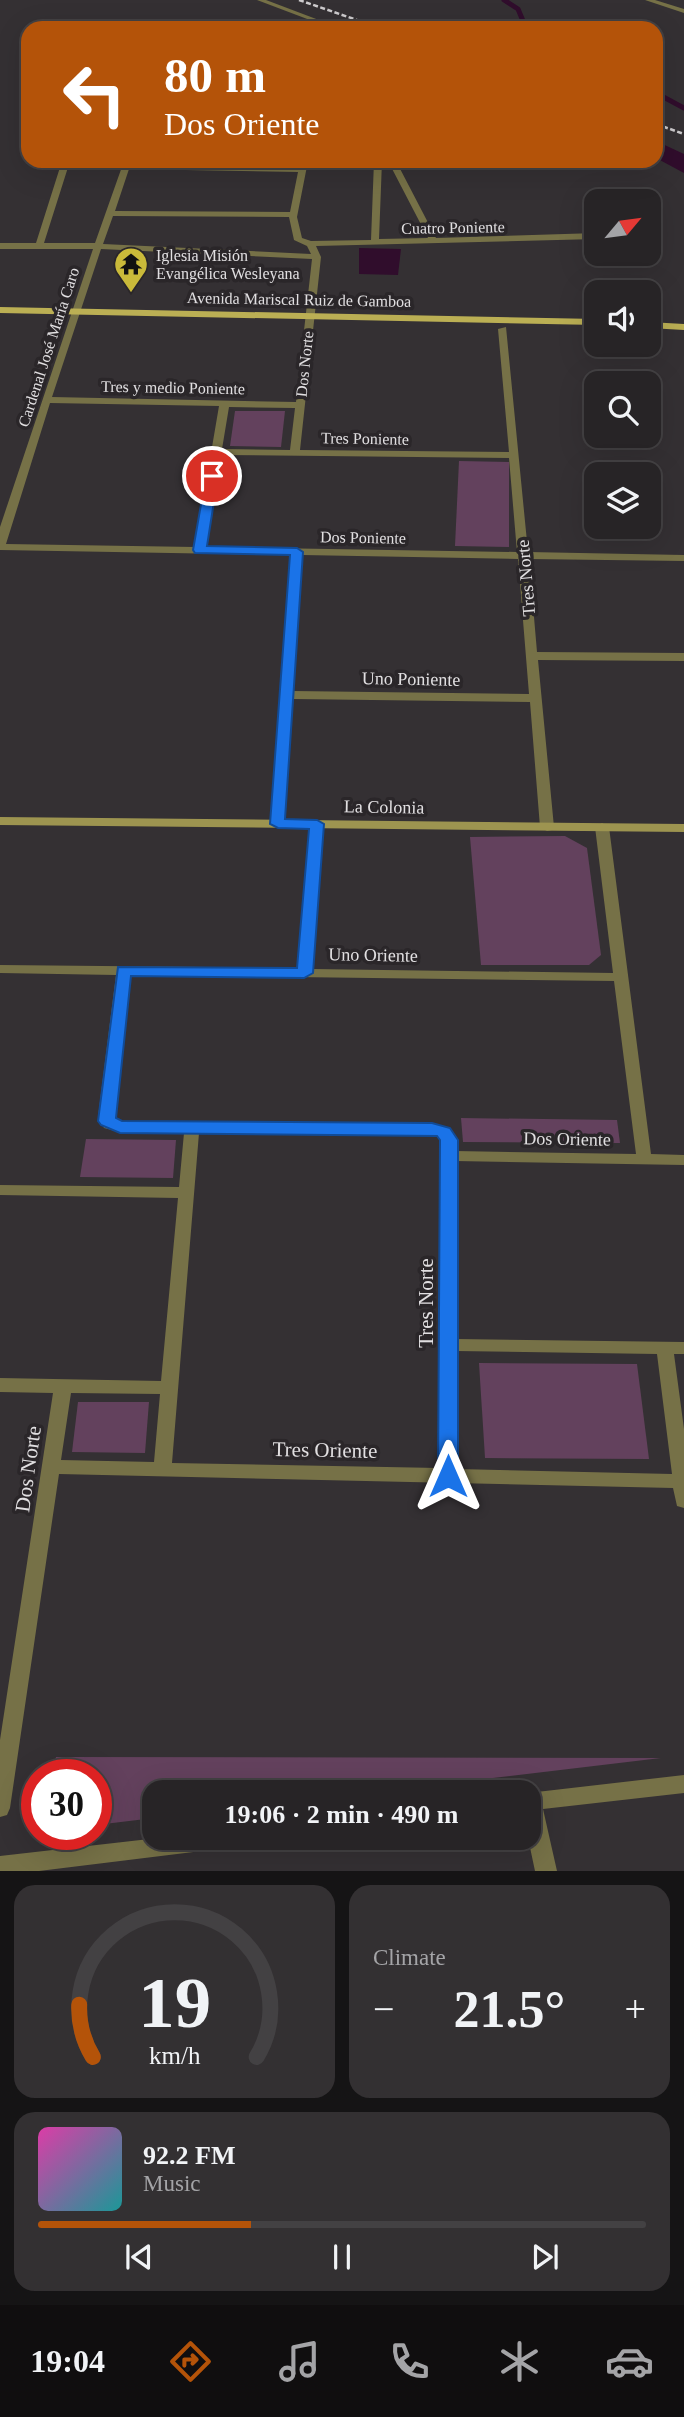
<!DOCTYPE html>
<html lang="en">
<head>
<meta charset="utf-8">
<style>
	:root { --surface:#272426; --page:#333032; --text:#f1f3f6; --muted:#a4a4a7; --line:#434143; --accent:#b45309 }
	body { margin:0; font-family:Georgia,serif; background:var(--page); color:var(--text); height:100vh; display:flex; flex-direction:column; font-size:26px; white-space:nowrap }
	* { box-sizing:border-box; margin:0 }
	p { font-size:23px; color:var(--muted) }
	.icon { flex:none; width:38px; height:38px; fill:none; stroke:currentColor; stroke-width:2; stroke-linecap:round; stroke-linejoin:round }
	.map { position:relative; height:1871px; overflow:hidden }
	.details { display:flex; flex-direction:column; gap:14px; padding:14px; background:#151415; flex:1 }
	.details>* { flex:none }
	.guide { position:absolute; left:21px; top:21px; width:642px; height:147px; border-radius:21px; box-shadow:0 7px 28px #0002,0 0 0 2px var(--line); background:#b45309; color:#fff; overflow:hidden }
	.needle { width:46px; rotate:61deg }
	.tools { position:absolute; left:584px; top:189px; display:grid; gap:14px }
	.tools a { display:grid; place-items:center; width:77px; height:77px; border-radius:14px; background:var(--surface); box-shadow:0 7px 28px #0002,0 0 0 2px var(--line); font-size:35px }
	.speed { position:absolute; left:21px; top:1759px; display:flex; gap:14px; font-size:35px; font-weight:700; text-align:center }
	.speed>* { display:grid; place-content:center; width:91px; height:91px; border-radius:50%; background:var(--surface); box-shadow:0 7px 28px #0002,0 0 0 2px var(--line); line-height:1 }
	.speed .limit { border:10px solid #d22; background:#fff; color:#111 }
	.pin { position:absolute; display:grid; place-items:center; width:60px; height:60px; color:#fff; margin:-30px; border:4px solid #fff; border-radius:50%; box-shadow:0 2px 7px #0007 }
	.me { position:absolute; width:77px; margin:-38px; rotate:0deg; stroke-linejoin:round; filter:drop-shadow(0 0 5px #0008) }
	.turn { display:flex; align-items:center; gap:24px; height:147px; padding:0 28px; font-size:32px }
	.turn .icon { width:91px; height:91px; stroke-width:2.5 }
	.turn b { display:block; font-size:49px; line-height:60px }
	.big { font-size:52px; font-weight:700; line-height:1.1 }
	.details .tile { flex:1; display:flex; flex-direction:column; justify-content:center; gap:10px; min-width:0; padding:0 24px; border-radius:21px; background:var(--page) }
	.details .dial { align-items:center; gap:0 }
	.dial svg { height:182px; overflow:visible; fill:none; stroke:var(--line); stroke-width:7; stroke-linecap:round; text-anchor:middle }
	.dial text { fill:var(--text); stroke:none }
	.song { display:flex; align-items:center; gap:21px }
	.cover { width:84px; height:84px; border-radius:10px; background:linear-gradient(135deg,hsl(320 70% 55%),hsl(180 70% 35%)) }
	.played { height:7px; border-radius:4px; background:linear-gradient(90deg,var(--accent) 35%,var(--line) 35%) }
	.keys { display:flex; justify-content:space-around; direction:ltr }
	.heat { display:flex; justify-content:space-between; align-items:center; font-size:38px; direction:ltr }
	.details .tiles { flex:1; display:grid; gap:14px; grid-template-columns:1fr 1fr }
	.tile:last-child { grid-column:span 2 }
	.trip { position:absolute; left:142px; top:1780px; width:399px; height:70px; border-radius:21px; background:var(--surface); box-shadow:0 7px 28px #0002,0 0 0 2px var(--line); font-weight:700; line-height:70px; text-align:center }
	.tabs { display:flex; height:112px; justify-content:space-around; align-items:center; background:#100e0f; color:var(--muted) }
	.tabs .icon { width:49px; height:49px }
	.tabs .active { color:var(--accent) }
	.tabs b { font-size:32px; color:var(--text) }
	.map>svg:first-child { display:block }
	.green { fill:#63415d }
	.water { fill:#300d2c }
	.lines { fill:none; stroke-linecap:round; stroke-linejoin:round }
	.stream { stroke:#300d2c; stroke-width:5 }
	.street { fill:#767147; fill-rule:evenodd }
	.secondary { fill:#9d9450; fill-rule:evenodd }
	.primary { fill:#bbaf54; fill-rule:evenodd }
	.rail { stroke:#cdcbcd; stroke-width:2.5; stroke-dasharray:5 2.5; stroke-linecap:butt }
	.route { fill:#1a73e8; stroke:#114b97; stroke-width:2 }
	.labels { text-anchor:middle; stroke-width:7; stroke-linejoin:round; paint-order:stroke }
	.far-street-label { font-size:16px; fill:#e1dfe1; stroke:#2a2629 }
	.far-poi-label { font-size:16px; fill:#e1dfe1; stroke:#2a2629; text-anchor:start }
	.street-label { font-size:18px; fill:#e1dfe1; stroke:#2a2629 }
	.near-street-label { font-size:21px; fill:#e1dfe1; stroke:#2a2629 }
</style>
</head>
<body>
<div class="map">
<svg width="684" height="1871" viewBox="0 0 684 1871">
	<rect width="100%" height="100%" fill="#343033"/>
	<g class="green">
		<path d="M235,411H285L281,447L230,446Z"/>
		<path d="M459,461L509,462V547L455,546Z"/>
		<path d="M565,836L587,848L601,955L589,965H481L470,837Z"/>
		<path d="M461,1118L617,1120L620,1143L463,1142Z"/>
		<path d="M86,1139L176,1140L173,1178L80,1177Z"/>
		<path d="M479,1363L637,1364L649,1459L485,1458Z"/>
		<path d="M78,1402H149L145,1453L72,1452Z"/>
		<path d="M56,1757L661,1758L374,1792H154V1818L96,1825V1774H52Z"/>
	</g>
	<g class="water">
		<path d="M656,141L684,154V173L656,158Z"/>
		<path d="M359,248L401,249L398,275L359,274Z"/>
	</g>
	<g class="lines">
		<g class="stream">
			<path d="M504,0L518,9L526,28"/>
			<path d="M656,93L684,108"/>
		</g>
		<g class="street">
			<path d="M257,0H266L340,28H331Z"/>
			<path d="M645,0H655L684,9V13Z"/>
			<path d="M62,161H70L44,243H95L124,161H132L131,165L299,168L300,161H308L297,217L302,238L311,241L371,240L374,161H382L379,239L428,238L388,161H396L436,238L597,233V239L316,246L321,257L300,450L509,452L498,329L506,327L528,552L684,555V561L529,559L537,652L684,653V661L538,660L554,827L552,830L547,831L540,827L530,702L293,699L285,824L283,827H273L271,824L291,555L0,550V527L93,249H0V243H36ZM129,169L298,172L290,212L115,211ZM113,216L289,217L294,240L307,246L311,254L103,244ZM101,249L312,259L296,402L52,397ZM50,403L219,406L195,547L6,544ZM229,407L295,408L290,450L222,449ZM221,455L509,458L517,552L206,547ZM302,555L518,559L529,694L293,691Z"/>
			<path d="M317,820L324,824L312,969L613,973L595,827L602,823L609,827L651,1154L684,1155V1165L455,1161L456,1339L684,1342V1354H674L684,1429V1508L677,1506L673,1488L59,1474L10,1808L7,1815L0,1817V1740L53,1393L0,1392V1378L161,1381L178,1198L0,1195V1185L179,1187L184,1133L119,1132L104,1128L98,1117L116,975L0,973V965L297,968L310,824ZM131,975L614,981L636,1154L455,1151V1136L449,1128L432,1124L115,1121L114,1117ZM199,1133L432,1134L439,1137V1468L172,1463ZM456,1351L657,1354L672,1474L457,1469ZM71,1393L160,1394L154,1462L61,1460Z"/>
			<path d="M684,1775V1793L543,1809L557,1871H535L528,1838V1793Z"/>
			<path d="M158,1838H245L241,1845L234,1847L39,1871H0V1856Z"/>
		</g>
		<path class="secondary" d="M0,817L684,824V832L0,825Z"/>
		<g class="primary">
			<path d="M0,307L597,319V325L0,313Z"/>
			<path d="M649,322L684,324V330L649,328Z"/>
		</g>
		<g class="rail">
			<path d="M299,0L380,28"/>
			<path d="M656,124L684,134"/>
		</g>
	</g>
	<path class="route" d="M212,473L218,476L207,546L297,548L303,552L285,819L317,820L324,824L313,973L304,978L131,976L116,1118L122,1121L432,1123L450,1128L458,1140V1476L455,1482L448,1484L441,1482L438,1476L440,1140L437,1136L120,1133L101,1125L98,1121L118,967L297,968L309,829L278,828L270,824L290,555L195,553L193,550L206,476Z"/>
	<defs>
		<g id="temple-pin" transform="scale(1.75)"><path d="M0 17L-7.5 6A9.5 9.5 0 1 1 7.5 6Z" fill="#caba3a" stroke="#2a2629"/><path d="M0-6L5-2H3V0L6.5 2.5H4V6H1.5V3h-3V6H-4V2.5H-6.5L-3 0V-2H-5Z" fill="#111"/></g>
	</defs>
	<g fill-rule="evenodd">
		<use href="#temple-pin" x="131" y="264"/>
	</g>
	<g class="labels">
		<g class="far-street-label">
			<text transform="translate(453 227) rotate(-1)" y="6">Cuatro Poniente</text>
			<text transform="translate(299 299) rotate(1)" y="6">Avenida Mariscal Ruiz de Gamboa</text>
			<text transform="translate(48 347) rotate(-72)" y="6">Cardenal José María Caro</text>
			<text transform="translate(304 364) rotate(-84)" y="6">Dos Norte</text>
			<text transform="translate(173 387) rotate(1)" y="6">Tres y medio Poniente</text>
			<text transform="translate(365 438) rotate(1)" y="6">Tres Poniente</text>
			<text transform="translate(363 537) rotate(1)" y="6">Dos Poniente</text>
		</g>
		<g class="far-poi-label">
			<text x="156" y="261">Iglesia Misión<tspan x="156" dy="18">Evangélica Wesleyana</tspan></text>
		</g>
		<g class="street-label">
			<text transform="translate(526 578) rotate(-95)" y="6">Tres Norte</text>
			<text transform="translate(411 679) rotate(1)" y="6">Uno Poniente</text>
			<text transform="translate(384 807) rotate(1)" y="6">La Colonia</text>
			<text transform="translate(373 955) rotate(1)" y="6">Uno Oriente</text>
			<text transform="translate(567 1139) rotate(1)" y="6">Dos Oriente</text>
		</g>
		<g class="near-street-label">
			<text transform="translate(426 1303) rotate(-90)" y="7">Tres Norte</text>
			<text transform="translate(325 1450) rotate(1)" y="7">Tres Oriente</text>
			<text transform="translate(28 1469) rotate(-82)" y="7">Dos Norte</text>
		</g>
	</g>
</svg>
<div class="tools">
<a><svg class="needle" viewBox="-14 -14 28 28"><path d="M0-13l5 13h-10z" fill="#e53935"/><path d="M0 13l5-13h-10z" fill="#a4a4a7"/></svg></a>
<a><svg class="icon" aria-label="sound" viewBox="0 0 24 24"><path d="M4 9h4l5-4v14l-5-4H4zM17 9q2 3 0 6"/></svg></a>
<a><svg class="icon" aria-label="search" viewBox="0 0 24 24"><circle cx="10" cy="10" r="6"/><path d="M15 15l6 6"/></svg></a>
<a><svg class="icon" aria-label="layers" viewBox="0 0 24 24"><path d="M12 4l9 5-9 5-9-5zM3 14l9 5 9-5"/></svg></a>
</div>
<div class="speed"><div class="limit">30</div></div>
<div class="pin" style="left:212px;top:476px;background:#d93025"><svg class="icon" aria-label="arrive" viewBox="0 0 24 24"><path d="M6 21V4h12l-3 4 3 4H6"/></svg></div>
<svg class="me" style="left:448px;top:1476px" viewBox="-20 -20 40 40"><path d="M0-17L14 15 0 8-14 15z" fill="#1a73e8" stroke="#fff" stroke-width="4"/></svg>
<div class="trip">19:06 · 2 min · 490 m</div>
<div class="guide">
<div class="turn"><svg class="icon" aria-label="left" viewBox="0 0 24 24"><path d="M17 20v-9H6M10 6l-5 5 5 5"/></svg><div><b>80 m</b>Dos Oriente</div></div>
</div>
</div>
<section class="details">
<div class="tiles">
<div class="tile dial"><svg viewBox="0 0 100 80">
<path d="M14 69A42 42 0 1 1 86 69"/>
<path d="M14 69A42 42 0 0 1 8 46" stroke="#b45309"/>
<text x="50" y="56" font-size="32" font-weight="700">19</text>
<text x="50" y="72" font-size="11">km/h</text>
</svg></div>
<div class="tile"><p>Climate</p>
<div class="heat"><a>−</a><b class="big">21.5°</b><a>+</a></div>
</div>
<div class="tile">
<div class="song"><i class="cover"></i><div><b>92.2 FM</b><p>Music</p></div></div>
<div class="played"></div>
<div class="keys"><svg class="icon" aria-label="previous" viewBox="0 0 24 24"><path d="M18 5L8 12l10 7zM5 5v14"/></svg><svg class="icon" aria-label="pause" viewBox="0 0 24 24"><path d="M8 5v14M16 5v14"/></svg><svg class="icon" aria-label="next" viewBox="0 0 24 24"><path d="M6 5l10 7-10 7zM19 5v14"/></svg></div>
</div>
</div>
</section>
<nav class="tabs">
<b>19:04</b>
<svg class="icon active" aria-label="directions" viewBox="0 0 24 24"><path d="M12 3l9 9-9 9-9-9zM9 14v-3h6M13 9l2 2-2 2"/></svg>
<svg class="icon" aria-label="music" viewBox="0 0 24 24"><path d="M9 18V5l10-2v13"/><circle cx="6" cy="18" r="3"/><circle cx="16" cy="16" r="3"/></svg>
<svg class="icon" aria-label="phone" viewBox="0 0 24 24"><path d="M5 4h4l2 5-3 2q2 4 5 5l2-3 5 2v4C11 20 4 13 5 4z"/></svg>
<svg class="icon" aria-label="climate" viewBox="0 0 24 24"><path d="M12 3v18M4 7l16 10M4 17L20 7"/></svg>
<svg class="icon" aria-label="car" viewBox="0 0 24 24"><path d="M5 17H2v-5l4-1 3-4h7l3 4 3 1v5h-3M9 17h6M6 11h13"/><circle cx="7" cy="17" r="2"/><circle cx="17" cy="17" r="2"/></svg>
</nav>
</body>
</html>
